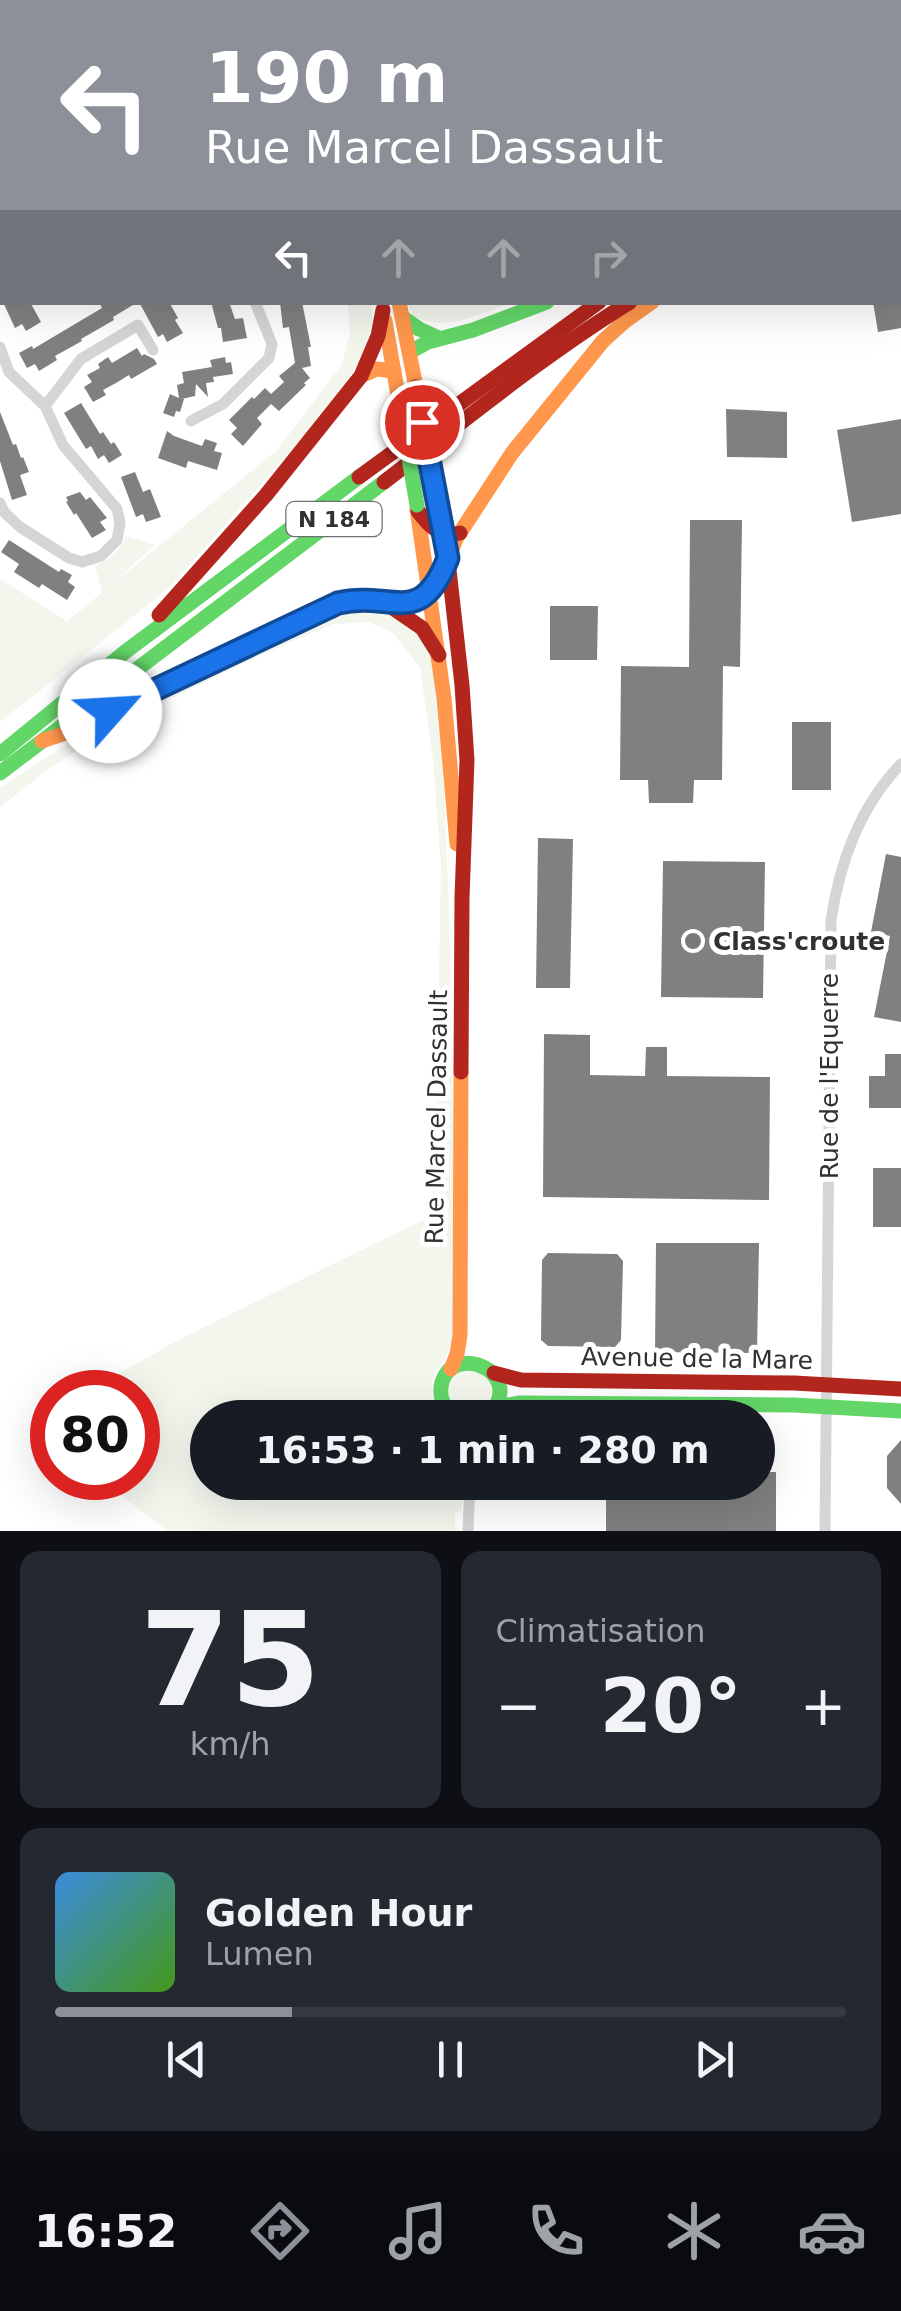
<!DOCTYPE html>
<html lang="fr">
<head>
<meta charset="utf-8">
<style>
	:root { --surface:#171b24; --page:#242831; --text:#f1f3f6; --muted:#9ea1a6; --line:#363941; --accent:#8c9099 }
	body { margin:0; font-family:"DejaVu Sans",sans-serif; background:var(--page); color:var(--text); height:100vh; display:flex; flex-direction:column; font-size:38px; white-space:nowrap }
	* { box-sizing:border-box; margin:0 }
	p { font-size:32px; color:var(--muted) }
	.icon { flex:none; width:55px; height:55px; fill:none; stroke:currentColor; stroke-width:2; stroke-linecap:round; stroke-linejoin:round }
	.map { position:relative; height:1531px; overflow:hidden }
	.drawer { display:flex; flex-direction:column; gap:20px; padding:20px; background:#0d0f14; flex:1 }
	.drawer>* { flex:none }
	.banner { position:absolute; left:0px; top:0px; width:902px; height:305px; box-shadow:0 10px 40px #0002; background:#8c9099; color:#fff; overflow:hidden }
	.speed { position:absolute; left:30px; top:1370px; display:flex; gap:20px; font-size:50px; font-weight:700; text-align:center }
	.speed>* { display:grid; place-content:center; width:130px; height:130px; border-radius:50%; background:var(--surface); box-shadow:0 10px 40px #0002; line-height:1 }
	.speed .limit { border:15px solid #d22; background:#fff; color:#111 }
	.pin { position:absolute; display:grid; place-items:center; width:85px; height:85px; color:#fff; margin:-42px; border:5px solid #fff; border-radius:50%; box-shadow:0 2px 10px #0007 }
	.me { position:absolute; width:110px; margin:-55px; rotate:64deg; stroke-linejoin:round; filter:drop-shadow(0 0 8px #0008) }
	.turn { display:flex; align-items:center; gap:35px; height:210px; padding:0 40px; font-size:45px }
	.turn .icon { width:130px; height:130px; stroke-width:2.5 }
	.turn b { display:block; font-size:70px; line-height:85px }
	.lanes { display:flex; align-items:center; height:95px; padding:0 40px; background:#0003; justify-content:center; gap:50px; direction:ltr }
	.lanes .off { opacity:.35 }
	.big { font-size:75px; font-weight:600; line-height:1.1 }
	.drawer .widget { flex:1; display:flex; flex-direction:column; justify-content:center; gap:15px; min-width:0; padding:0 35px; border-radius:20px; background:var(--page) }
	.drawer .dial { align-items:center; gap:0 }
	.dial b { font-size:130px; line-height:1 }
	.song { display:flex; align-items:center; gap:30px }
	.cover { width:120px; height:120px; border-radius:15px; background:linear-gradient(135deg,hsl(210 70% 55%),hsl(100 70% 35%)) }
	.played { height:10px; border-radius:5px; background:linear-gradient(90deg,var(--accent) 30%,var(--line) 30%) }
	.keys { display:flex; justify-content:space-around; direction:ltr }
	.heat { display:flex; justify-content:space-between; align-items:center; font-size:55px; direction:ltr }
	.drawer .tiles { flex:1; display:grid; gap:20px; grid-template-columns:1fr 1fr }
	.widget:last-child { grid-column:span 2 }
	.trip { position:absolute; left:190px; top:1400px; width:585px; height:100px; border-radius:50px; background:var(--surface); box-shadow:0 10px 40px #0002; font-weight:600; line-height:100px; text-align:center }
	.menu { display:flex; height:160px; justify-content:space-around; align-items:center; background:#090b0e; color:var(--muted) }
	.menu .icon { width:70px; height:70px }
	.menu .active { color:var(--accent) }
	.menu b { font-size:45px; color:var(--text) }
	.map>svg:first-child { display:block }
	.green { fill:#f2f6ed }
	.building { fill:#808080 }
	.lines { fill:none; stroke-linecap:round; stroke-linejoin:round }
	.street { stroke:#d5d5d5; stroke-width:11 }
	.fast { stroke:#63d668; stroke-width:15 }
	.slow { stroke:#ff974d; stroke-width:15 }
	.jam { stroke:#b3261e; stroke-width:15 }
	.fast-bridge { stroke:#63d668; stroke-width:15 }
	.jam-bridge { stroke:#b3261e; stroke-width:15 }
	.route-casing { stroke:#114b97; stroke-width:25 }
	.route { stroke:#1a73e8; stroke-width:18 }
	.poi-dot { fill:#797979; stroke:#fff; stroke-width:4 }
	.labels { text-anchor:middle; stroke-width:10; stroke-linejoin:round; paint-order:stroke }
	.shield { fill:#fff; stroke:#6f6f6f; stroke-width:2.5 }
	.shield-label { font-size:22px; font-weight:bold; fill:#313131 }
	.poi-label { font-size:25px; font-weight:bold; fill:#313131; stroke:#fff; text-anchor:start }
	.street-label { font-size:25px; fill:#313131; stroke:#fff }
</style>
</head>
<body>
<div class="map">
<svg width="901" height="1531" viewBox="0 0 901 1531">
	<rect width="100%" height="100%" fill="#fff"/>
	<g class="green">
		<path d="M348,303H371L373,318L363,359L291,451L168,589L0,722V579L67,621L102,593L95,566C111,560 119,551 126,536L155,545L110,586L276,451L341,366L350,334Z"/>
		<path d="M406,303H509C480,314 444,333 414,316Z"/>
		<path d="M352,606H376L411,625L430,653L434,674L444,791L449,908L453,1117V1333C447,1376 418,1366 440,1417L208,1418V1482L462,1483V1511L455,1512V1531H168L98,1478H138V1392H86L182,1338L431,1216L437,1096L441,867L433,759L420,668L393,633L369,622L333,624L267,652L104,731L42,774L0,807V788L93,727Z"/>
		<circle cx="470" cy="1391" r="21"/>
	</g>
	<g class="building">
		<path d="M3,302H30L41,322L26,331L22,324L15,328Z"/>
		<path d="M99,302H138L113,317L114,320L81,339L82,341L55,356L57,360L39,371L35,364L27,368L19,353L32,346L33,349L102,308Z"/>
		<path d="M139,302H169L178,318L175,320L183,333L167,342L163,334L158,337Z"/>
		<path d="M211,302H229L235,319L243,318L247,338L223,342L221,328H218Z"/>
		<path d="M280,302H302L311,347H308L311,366L302,368L310,378L304,383L306,385L279,411L271,404L257,418L262,424L243,446L231,434L237,428L229,420L252,397L254,399L265,388L271,394L284,382L279,376L295,363L289,327L283,328Z"/>
		<path d="M873,302H901V328L878,332Z"/>
		<path d="M137,348L142,356L144,354L154,359L157,364L131,379L129,375L116,383L103,390L106,395L93,402L84,387L92,382L87,375L100,368L98,364L108,357L112,363Z"/>
		<path d="M225,357L226,363L231,362L233,374L213,377L214,382L206,383L208,397L196,384L195,396L182,399H184L180,412L176,411L174,417L163,413L170,394L179,398L177,385L184,383L182,372L212,367L210,360Z"/>
		<path d="M81,403L100,434L103,432L111,444L114,442L122,455L109,463L104,455L98,459L91,446L86,449L64,413Z"/>
		<path d="M726,409L787,412V458L727,457Z"/>
		<path d="M0,412L13,445L16,444L21,458L23,457L29,472L20,475L27,495L12,500L0,461Z"/>
		<path d="M901,419V514L852,522L837,430Z"/>
		<path d="M167,431L174,436L202,446L205,439L217,443L214,451L222,453L217,470L188,461L186,468L158,458Z"/>
		<path d="M135,472L143,492L150,489L161,517L146,522L143,514L136,517L121,477Z"/>
		<path d="M80,492L86,500L90,497L107,518L100,522L106,530L92,538L76,513L74,515L66,502L68,501L66,497Z"/>
		<path d="M690,520H742L740,667L723,666L722,780H694L693,803H649L648,780H620L621,666L689,667Z"/>
		<path d="M9,540L59,572L61,569L72,575L68,582L75,587L67,600L42,584L39,588L14,572L19,564L1,552Z"/>
		<path d="M550,606H598L597,660H550Z"/>
		<rect x="792" y="722" width="39" height="68"/>
		<path d="M538,838L573,839L570,988H536Z"/>
		<path d="M886,854L901,857V1022L874,1017L890,936L871,932Z"/>
		<path d="M663,861L765,862L763,998L661,997Z"/>
		<path d="M544,1034L590,1035V1075L645,1076L646,1047H667V1076L770,1077L769,1200L543,1197Z"/>
		<path d="M885,1054H901V1108H869V1076H885Z"/>
		<rect x="873" y="1168" width="28" height="59"/>
		<path d="M656,1243H759L757,1353L655,1352Z"/>
		<path d="M548,1253L617,1254L623,1261L621,1340L615,1347L548,1346L541,1340L542,1260Z"/>
		<path d="M901,1440V1504L887,1488V1456Z"/>
		<path d="M758,1472H776V1531H606V1482H758Z"/>
	</g>
	<g class="lines">
		<g class="street">
			<path d="M232,0V2"/>
			<path d="M113,2L116,0"/>
			<path d="M719,2V0"/>
			<path d="M0,153L2,149"/>
			<path d="M0,347L9,372L45,406L63,445L117,509L120,523L117,540L101,556L82,562L69,558L20,527L4,512L0,503"/>
			<path d="M45,406L81,359L138,325L153,350"/>
			<path d="M191,421L223,404L269,358L272,344L255,302"/>
			<path d="M468,1531L470,1482"/>
			<path d="M825,1531L831,921C839,864 860,806 901,764"/>
		</g>
		<g class="fast">
			<path d="M402,317L419,329L439,338"/>
			<path d="M410,352L428,342L473,330L547,302"/>
			<path d="M0,754L125,652L359,477"/>
			<path d="M0,773L384,482"/>
			<path d="M496,1407L520,1403L794,1405L901,1411"/>
			<path d="M455,1418C444,1407 438,1398 442,1382C453,1347 508,1366 499,1398C497,1406 491,1412 486,1418"/>
		</g>
		<g class="slow">
			<path d="M900,166H901"/>
			<path d="M399,302L416,387"/>
			<path d="M385,321L399,401"/>
			<path d="M361,376L377,369L394,371"/>
			<path d="M435,493L444,538"/>
			<path d="M417,509L444,698L457,844"/>
			<path d="M42,741L75,730L326,607L347,600L405,603L427,595L441,575L456,539L512,453L603,341L624,322L652,302"/>
			<path d="M451,1369L457,1354L460,1335L461,1072"/>
		</g>
		<g class="jam">
			<path d="M333,0V2"/>
			<path d="M900,191H901"/>
			<path d="M359,477L599,302"/>
			<path d="M384,482C465,420 544,355 630,302"/>
			<path d="M418,511C429,526 440,538 460,533"/>
			<path d="M448,561L462,685L467,760L462,898L461,1072"/>
			<path d="M387,604L422,628L439,655"/>
			<path d="M159,615L266,495L361,376L378,336L383,310"/>
			<path d="M494,1373L521,1380L794,1383L901,1389"/>
		</g>
		<path class="fast-bridge" d="M399,401L417,505"/>
		<path class="jam-bridge" d="M416,387L435,493"/>
	</g>
	<g class="lines">
		<g class="route-casing">
			<path id="route" d="M110,711L338,603C392,590 420,630 448,558L422,422"/>
		</g>
		<use href="#route" class="route"/>
	</g>
	<circle class="poi-dot" cx="693" cy="941" r="10"/>
	<g class="labels">
		<rect class="shield" x="286.5" y="502" width="95" height="34" rx="8"/>
		<g class="shield-label">
			<text x="334" y="527">N 184</text>
		</g>
		<g class="poi-label">
			<text x="713" y="950">Class'croute</text>
		</g>
		<g class="street-label">
			<text transform="translate(829 1076) rotate(-90)" y="9">Rue de l'Equerre</text>
			<text transform="translate(436 1117) rotate(-89)" y="9">Rue Marcel Dassault</text>
			<text transform="translate(697 1358) rotate(1)" y="9">Avenue de la Mare</text>
		</g>
	</g>
</svg>
<div class="speed"><div class="limit">80</div></div>
<div class="pin" style="left:422px;top:422px;background:#d93025"><svg class="icon" aria-label="arrive" viewBox="0 0 24 24"><path d="M6 21V4h12l-3 4 3 4H6"/></svg></div>
<svg class="me" style="left:110px;top:711px" viewBox="-20 -20 40 40"><circle r="19" fill="#fff"/><path d="M0-13L10 11 0 6-10 11z" fill="#1a73e8"/></svg>
<div class="trip">16:53 · 1 min · 280 m</div>
<div class="banner">
<div class="turn"><svg class="icon" aria-label="left" viewBox="0 0 24 24"><path d="M17 20v-9H6M10 6l-5 5 5 5"/></svg><div><b>190 m</b>Rue Marcel Dassault</div></div>
<div class="lanes"><svg class="icon" aria-label="left" viewBox="0 0 24 24"><path d="M17 20v-9H6M10 6l-5 5 5 5"/></svg><svg class="icon off" aria-label="ahead" viewBox="0 0 24 24"><path d="M12 20V5M6 11l6-6 6 6"/></svg><svg class="icon off" aria-label="ahead" viewBox="0 0 24 24"><path d="M12 20V5M6 11l6-6 6 6"/></svg><svg class="icon off" aria-label="right" viewBox="0 0 24 24"><path d="M7 20v-9h11M14 6l5 5-5 5"/></svg></div>
</div>
</div>
<section class="drawer">
<div class="tiles">
<div class="widget dial"><b>75</b><p>km/h</p></div>
<div class="widget"><p>Climatisation</p>
<div class="heat"><a>−</a><b class="big">20°</b><a>+</a></div>
</div>
<div class="widget">
<div class="song"><i class="cover"></i><div><b>Golden Hour</b><p>Lumen</p></div></div>
<div class="played"></div>
<div class="keys"><svg class="icon" aria-label="previous" viewBox="0 0 24 24"><path d="M18 5L8 12l10 7zM5 5v14"/></svg><svg class="icon" aria-label="pause" viewBox="0 0 24 24"><path d="M8 5v14M16 5v14"/></svg><svg class="icon" aria-label="next" viewBox="0 0 24 24"><path d="M6 5l10 7-10 7zM19 5v14"/></svg></div>
</div>
</div>
</section>
<nav class="menu">
<b>16:52</b>
<svg class="icon active" aria-label="directions" viewBox="0 0 24 24"><path d="M12 3l9 9-9 9-9-9zM9 14v-3h6M13 9l2 2-2 2"/></svg>
<svg class="icon" aria-label="music" viewBox="0 0 24 24"><path d="M9 18V5l10-2v13"/><circle cx="6" cy="18" r="3"/><circle cx="16" cy="16" r="3"/></svg>
<svg class="icon" aria-label="phone" viewBox="0 0 24 24"><path d="M5 4h4l2 5-3 2q2 4 5 5l2-3 5 2v4C11 20 4 13 5 4z"/></svg>
<svg class="icon" aria-label="climate" viewBox="0 0 24 24"><path d="M12 3v18M4 7l16 10M4 17L20 7"/></svg>
<svg class="icon" aria-label="car" viewBox="0 0 24 24"><path d="M5 17H2v-5l4-1 3-4h7l3 4 3 1v5h-3M9 17h6M6 11h13"/><circle cx="7" cy="17" r="2"/><circle cx="17" cy="17" r="2"/></svg>
</nav>
</body>
</html>
